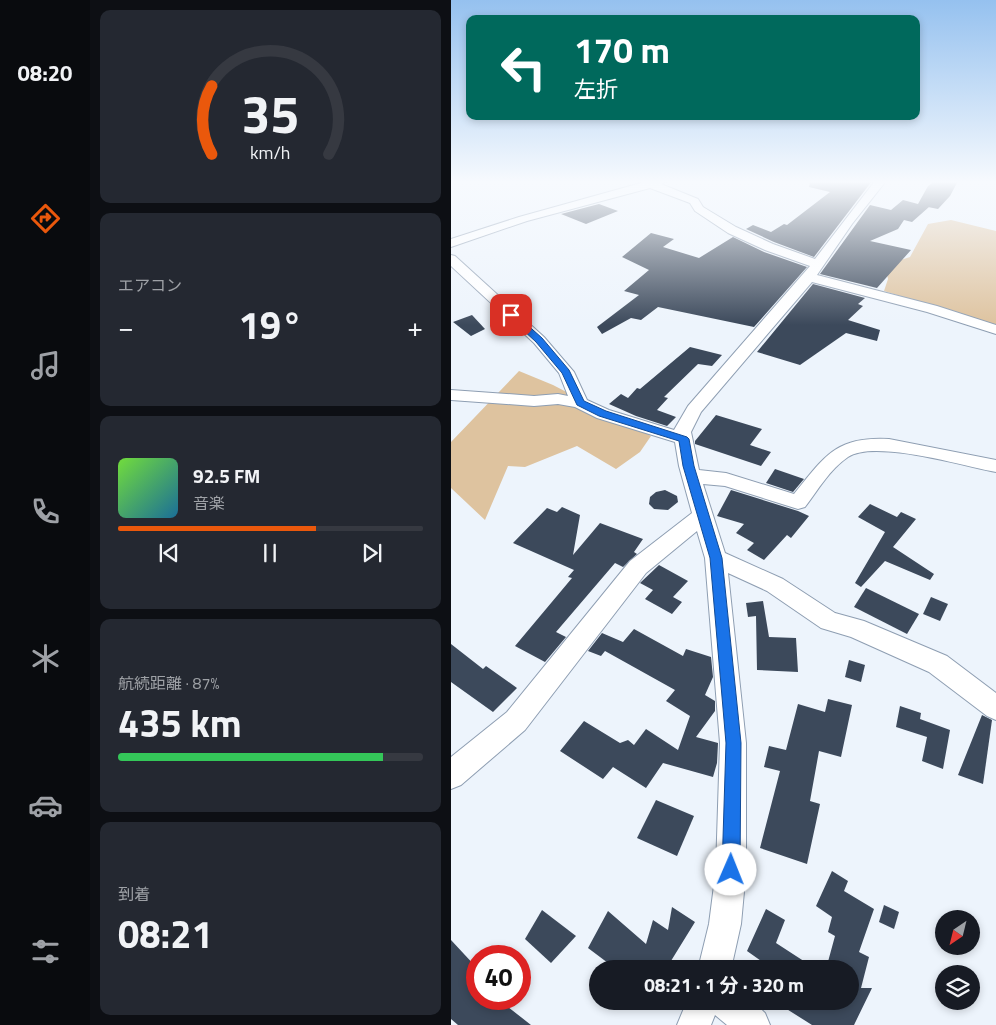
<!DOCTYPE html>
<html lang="ja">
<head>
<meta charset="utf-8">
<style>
	:root { --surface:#171b24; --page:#242831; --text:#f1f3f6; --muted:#9ea1a6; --line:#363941; --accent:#ea580c }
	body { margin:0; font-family:"Titillium Web","Noto Sans JP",sans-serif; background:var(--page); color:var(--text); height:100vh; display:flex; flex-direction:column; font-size:19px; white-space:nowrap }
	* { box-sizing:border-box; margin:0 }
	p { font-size:16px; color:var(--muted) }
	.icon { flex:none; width:28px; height:28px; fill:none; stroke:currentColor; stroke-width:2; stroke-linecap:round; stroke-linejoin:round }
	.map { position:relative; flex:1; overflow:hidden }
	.side { display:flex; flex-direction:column; gap:10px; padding:10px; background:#0d0f14; width:361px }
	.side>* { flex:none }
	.top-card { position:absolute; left:15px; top:15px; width:454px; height:105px; border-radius:10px; box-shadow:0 2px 8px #0003; background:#00695c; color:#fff; overflow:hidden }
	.needle { width:32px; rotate:215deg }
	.controls { position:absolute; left:484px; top:910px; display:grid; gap:10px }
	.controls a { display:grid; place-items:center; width:45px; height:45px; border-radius:50%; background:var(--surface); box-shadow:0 2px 8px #0003; font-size:25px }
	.speed { position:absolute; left:15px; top:945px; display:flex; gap:10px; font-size:25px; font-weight:700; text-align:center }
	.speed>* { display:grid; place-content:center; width:65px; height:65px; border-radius:50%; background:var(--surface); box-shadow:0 2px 8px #0003; line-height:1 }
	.speed .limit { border:8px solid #d22; background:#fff; color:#111 }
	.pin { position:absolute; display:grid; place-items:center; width:42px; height:42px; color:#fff; margin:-21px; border-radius:10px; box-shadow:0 2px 8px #0006 }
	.me { position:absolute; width:55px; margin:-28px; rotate:1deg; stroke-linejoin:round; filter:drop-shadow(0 0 4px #0008) }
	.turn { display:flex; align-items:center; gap:18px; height:105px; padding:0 25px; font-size:22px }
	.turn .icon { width:65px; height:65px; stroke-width:2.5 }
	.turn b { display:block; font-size:35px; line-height:42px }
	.big { font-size:38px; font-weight:700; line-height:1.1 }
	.side .widget { flex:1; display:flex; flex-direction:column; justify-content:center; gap:8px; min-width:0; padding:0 18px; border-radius:10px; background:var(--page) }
	.side .dial { align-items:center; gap:0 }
	.dial svg { height:130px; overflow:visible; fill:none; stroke:var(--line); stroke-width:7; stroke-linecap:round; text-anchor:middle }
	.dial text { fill:var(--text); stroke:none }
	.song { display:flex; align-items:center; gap:15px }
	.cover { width:60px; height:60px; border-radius:8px; background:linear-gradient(135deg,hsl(100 70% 55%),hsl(200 70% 35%)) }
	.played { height:5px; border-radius:2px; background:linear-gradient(90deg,var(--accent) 65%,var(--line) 65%) }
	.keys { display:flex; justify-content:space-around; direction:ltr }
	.heat { display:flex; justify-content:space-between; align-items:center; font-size:28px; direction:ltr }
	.charge { height:8px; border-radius:4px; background:linear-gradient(90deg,#34c759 87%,var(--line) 0) }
	.trip { position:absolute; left:138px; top:960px; width:270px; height:50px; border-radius:25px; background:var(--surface); box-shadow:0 2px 8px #0003; font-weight:700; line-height:50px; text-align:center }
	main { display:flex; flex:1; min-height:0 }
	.dock { display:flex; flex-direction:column; width:90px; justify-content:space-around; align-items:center; background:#090b0e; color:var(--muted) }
	.dock .icon { width:35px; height:35px }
	.dock .on { color:var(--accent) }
	.dock b { font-size:22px; color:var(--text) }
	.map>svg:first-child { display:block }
	.green { fill:#dec39f }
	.building { fill:#3c495b }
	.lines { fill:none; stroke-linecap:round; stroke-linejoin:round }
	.minor-casing { stroke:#8e9eb2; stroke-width:2 }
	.minor { fill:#fff; fill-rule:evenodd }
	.route { fill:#1a73e8; stroke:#114b97 }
</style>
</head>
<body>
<main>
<nav class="dock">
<b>08:20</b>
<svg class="icon on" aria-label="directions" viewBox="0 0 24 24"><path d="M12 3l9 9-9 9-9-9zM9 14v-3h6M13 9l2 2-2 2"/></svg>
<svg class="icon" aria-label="music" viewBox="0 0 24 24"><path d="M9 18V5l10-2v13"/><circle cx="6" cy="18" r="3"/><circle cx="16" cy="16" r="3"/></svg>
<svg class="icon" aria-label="phone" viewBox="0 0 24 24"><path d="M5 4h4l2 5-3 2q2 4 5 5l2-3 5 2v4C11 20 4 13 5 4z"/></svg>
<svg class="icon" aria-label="climate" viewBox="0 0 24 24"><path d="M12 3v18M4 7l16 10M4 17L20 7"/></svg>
<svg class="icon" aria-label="car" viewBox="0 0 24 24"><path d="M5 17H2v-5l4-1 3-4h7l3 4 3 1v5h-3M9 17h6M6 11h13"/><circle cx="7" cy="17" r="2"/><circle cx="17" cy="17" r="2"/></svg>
<svg class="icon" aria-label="filters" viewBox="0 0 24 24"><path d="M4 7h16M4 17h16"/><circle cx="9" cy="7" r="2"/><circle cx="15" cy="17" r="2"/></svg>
</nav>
<section class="side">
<div class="widget dial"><svg viewBox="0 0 100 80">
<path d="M14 69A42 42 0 1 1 86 69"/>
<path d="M14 69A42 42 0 0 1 14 27" stroke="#ea580c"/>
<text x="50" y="56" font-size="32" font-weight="700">35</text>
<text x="50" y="72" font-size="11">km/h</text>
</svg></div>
<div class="widget"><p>エアコン</p>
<div class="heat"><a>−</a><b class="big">19°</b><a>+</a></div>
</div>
<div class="widget">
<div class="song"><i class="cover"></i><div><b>92.5 FM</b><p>音楽</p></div></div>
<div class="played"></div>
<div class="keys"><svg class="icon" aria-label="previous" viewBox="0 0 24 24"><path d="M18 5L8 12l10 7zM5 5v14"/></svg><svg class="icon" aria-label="pause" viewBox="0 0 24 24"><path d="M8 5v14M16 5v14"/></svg><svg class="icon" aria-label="next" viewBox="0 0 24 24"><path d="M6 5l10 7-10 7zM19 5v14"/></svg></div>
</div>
<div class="widget"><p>航続距離 · 87%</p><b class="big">435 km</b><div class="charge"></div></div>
<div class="widget"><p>到着</p><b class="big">08:21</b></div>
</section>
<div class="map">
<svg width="545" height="1025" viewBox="0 0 545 1025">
	<rect width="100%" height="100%" fill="#edf4fc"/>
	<g class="green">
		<path d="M500,220L545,231V326L433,291L437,279L434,265L459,257L477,224Z"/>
		<path d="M68,371L102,385L200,436L189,452L165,469L126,446L74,467L57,466L34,520L0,488V442Z"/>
	</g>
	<g class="building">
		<path d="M359,181H421L363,257L323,242L295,229L302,225L320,232L333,224L336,225L379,192L358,187Z"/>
		<path d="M484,181H507L499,196L487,209L472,206L478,207L461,222L453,220L447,229L419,241L460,250L426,288L369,274L419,205L440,210L452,200L467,204L477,186Z"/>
		<path d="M148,204L167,211L135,224L110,214Z"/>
		<path d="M200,233L223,239L212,247L248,258L282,237L313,252L356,267L303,327L207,307L190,320L180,318L151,334L146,327L188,295L173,291L198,270L171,257Z"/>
		<path d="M362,284L414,298L407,304L412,306L397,320L429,330L426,341L395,333L349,365L306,352Z"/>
		<path d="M21,315L34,329L20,336L2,322Z"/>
		<path d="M239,347L271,355L261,366L247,364L213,397L217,398L206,410L225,417L216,426L185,416L158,404L170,394L177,398L186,388L189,389Z"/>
		<path d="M265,415L311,429L299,445L320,452L310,466L244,444V441Z"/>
		<path d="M324,469L353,479L342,492L315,483Z"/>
		<path d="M214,490L226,496L227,502L217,510L203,509L198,504L199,497L205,492Z"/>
		<path d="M280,490L347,511L358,516L340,538L336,535L313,560L296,550L303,543L285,533L293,524L266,516Z"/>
		<path d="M419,504L446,517L450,512L465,519L442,547L483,574L479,580L434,561L410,587L404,583L434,532L407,517Z"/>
		<path d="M111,507L129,515L122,555L149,523L192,539L183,552L186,554L172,567L164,563L105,632L115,637L94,662L64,646L121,578L117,577L123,570L62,543L96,508L106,512Z"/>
		<path d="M208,565L237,581L222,597L231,602L221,614L194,599L202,590L189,583Z"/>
		<path d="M415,588L468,614L456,634L403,607Z"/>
		<path d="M480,597L497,604L489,621L472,614Z"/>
		<path d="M312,601L318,637L345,638L347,672L306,670L305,616L297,617L295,603Z"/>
		<path d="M183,629L232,656L235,649L260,657L262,677L254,695L264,701V711L245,737L267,743L266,763L262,777L212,763L195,788L162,767L152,779L109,751L133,721L169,743L177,740L183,745L195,729L227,750L239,716L215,701L224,690L154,651L150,656L137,651L151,633L172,642Z"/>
		<path d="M0,644L32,669L35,666L66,688L42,712L0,682Z"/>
		<path d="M398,660L414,665L410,682L394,677Z"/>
		<path d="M377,699L401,705L390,757L368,751L359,801L369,804L356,864L309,848L329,771L313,767L318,746L335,750L347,704L374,712Z"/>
		<path d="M449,706L470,713L469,719L499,730L492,769L471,761L476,737L445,727Z"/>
		<path d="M531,715L541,720L532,784L507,775Z"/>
		<path d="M205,800L243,816L226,856L186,838Z"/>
		<path d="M381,871L397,881L393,891L423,909L408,952L418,957L410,988H421L403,1025H361L323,1001H399V969H375L384,936L377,932L381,917L365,906Z"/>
		<path d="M433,905L448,912L443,929L428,922Z"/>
		<path d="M221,907L244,922L215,969H165L137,948L157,911L195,944L202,920L217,930Z"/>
		<path d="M315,909L334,920L325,943L365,969H311L313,963L296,951Z"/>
		<path d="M91,910L125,936L100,963L74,939Z"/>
		<path d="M0,940L26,968V999H47L80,1025H7L0,1019Z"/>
	</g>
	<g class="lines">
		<g class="minor-casing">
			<g id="minor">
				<path d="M191,181H216L210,184L247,199L252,207L285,227L322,244L364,259L424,181H435L401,224L366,275L486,306L545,325V334L476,312L361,282L250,412L240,432L248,470L275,473L343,494C374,456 385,436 438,439L545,460V472C513,466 423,439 397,457C379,469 367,490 354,507L347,509L274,486L252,484L274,553L332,579L384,613L413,621L496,656L545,693V720L536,716L478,672L400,637L370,628L316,591L277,573L295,743V870L290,924L280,969H247L258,924L265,870L269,743L254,558L246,531L195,573L74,730L10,785L0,789V757L56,712L179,561L241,513L228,466L224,442L146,418L124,407L107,404L83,406L0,400V390L83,396L107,394L117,396L108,373L83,343L0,266V255L4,256L93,337L123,372L136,400L158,410L223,430L237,406L359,266L314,250L277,233L244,211L239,203L199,188L76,221L0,247V239L68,217L190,183Z"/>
				<path d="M236,1001H301L314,1013L319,1025H276L264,1015L260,1025H226Z"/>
			</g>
		</g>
		<use href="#minor" class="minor"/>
	</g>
	<linearGradient id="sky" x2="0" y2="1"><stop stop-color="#95c1ef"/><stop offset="0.56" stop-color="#f7fafe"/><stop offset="1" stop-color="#f7fafe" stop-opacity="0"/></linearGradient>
	<rect width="545" height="325" fill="url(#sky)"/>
	<path class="route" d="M57,313H63L91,338L118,370L133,401L155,411L236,437L238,439L243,466L271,558L290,743L289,870L286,876L280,879L274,876L271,870L275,743L259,558L232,466L228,441L148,416L126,405L111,373L85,342L57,316Z"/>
</svg>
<div class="controls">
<a><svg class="needle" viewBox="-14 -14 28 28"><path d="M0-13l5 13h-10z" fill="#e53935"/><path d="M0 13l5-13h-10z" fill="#9ea1a6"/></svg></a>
<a><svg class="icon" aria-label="layers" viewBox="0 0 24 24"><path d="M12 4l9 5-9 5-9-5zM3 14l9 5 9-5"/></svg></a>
</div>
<div class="speed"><div class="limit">40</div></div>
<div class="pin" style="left:60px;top:315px;background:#d93025"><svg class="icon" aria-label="arrive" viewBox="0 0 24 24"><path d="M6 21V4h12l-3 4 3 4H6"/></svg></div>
<svg class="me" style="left:280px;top:870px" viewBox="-20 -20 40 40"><circle r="19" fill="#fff"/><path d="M0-13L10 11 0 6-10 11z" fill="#1a73e8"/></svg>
<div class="trip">08:21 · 1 分 · 320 m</div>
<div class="top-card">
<div class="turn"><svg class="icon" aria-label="left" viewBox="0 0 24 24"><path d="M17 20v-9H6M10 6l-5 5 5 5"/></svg><div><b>170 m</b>左折</div></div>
</div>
</div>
</main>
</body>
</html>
